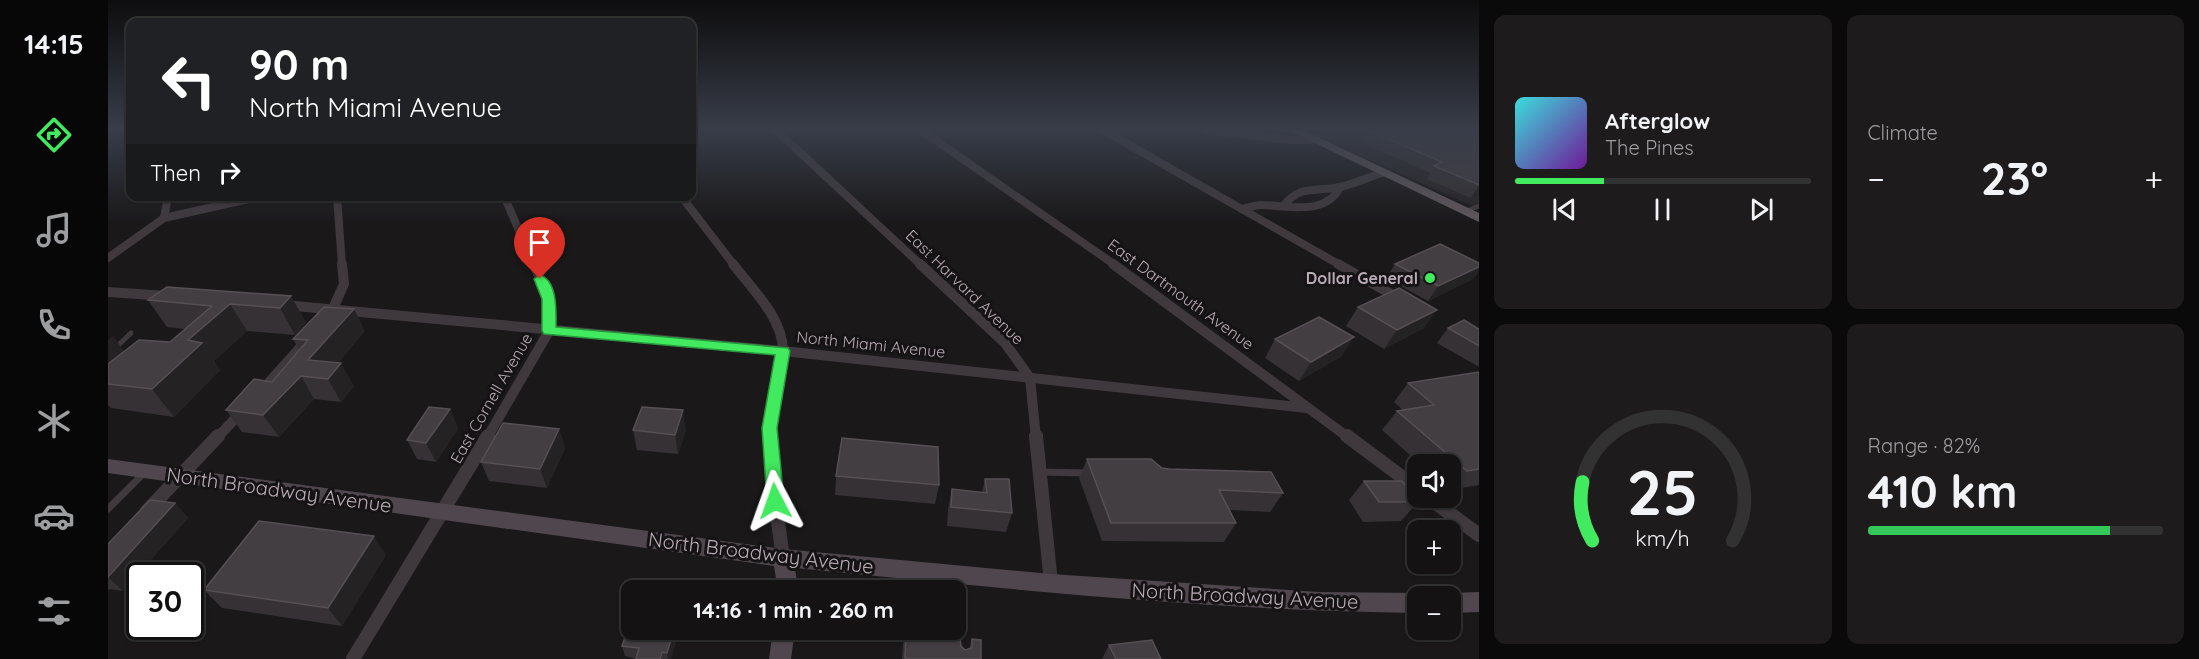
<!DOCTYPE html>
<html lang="en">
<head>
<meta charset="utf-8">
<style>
	:root { --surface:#141213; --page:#1d1b1c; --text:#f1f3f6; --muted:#9d9ea0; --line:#333233; --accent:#41ea5f }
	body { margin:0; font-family:Quicksand,sans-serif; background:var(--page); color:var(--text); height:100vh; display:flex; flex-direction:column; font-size:22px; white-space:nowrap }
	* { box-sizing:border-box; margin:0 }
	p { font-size:20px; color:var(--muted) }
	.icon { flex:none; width:33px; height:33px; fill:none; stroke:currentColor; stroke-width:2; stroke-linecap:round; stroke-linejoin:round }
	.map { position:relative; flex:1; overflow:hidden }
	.details { display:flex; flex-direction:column; gap:15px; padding:15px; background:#0b0a0a; width:720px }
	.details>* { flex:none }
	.hud { position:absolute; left:18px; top:18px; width:570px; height:183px; border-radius:12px; box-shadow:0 2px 4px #0004,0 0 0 2px var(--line); background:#202124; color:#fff; overflow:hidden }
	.fabs { position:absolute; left:1299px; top:454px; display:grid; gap:12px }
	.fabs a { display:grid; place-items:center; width:54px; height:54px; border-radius:12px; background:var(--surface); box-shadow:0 2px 4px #0004,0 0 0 2px var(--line); font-size:30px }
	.speed { position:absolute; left:18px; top:562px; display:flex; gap:12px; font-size:30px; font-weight:700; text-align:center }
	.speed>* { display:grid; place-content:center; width:78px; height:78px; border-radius:50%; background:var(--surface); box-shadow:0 2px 4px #0004,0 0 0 2px var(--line); line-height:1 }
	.speed .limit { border:3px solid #111; border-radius:9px; background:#fff; color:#111 }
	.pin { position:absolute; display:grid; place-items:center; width:51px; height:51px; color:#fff; margin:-62px -26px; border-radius:50% 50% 50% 0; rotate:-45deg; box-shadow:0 0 6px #0007 }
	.pin .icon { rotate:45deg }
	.me { position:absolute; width:66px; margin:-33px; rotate:356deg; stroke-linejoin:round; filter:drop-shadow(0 0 4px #0008) }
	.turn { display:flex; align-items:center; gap:21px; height:126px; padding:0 24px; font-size:27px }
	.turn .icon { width:78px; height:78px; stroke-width:2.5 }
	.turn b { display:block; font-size:42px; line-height:51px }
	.then { display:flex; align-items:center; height:57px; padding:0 24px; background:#0003; gap:12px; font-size:22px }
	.big { font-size:45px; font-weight:800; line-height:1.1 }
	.details .card { flex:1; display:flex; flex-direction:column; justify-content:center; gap:9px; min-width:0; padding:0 21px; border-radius:12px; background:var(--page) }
	.details .dial { align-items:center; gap:0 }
	.dial svg { height:156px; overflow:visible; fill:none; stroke:var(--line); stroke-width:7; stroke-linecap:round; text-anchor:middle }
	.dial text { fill:var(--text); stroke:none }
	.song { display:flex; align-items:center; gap:18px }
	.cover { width:72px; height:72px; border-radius:9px; background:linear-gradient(135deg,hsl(180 70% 55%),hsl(280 70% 35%)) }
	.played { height:6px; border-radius:3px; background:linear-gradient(90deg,var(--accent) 30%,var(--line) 30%) }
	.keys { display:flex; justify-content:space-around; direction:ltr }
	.heat { display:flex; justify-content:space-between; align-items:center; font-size:33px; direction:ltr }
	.charge { height:9px; border-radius:4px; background:linear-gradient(90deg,#34c759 82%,var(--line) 0) }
	.details .tiles { flex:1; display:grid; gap:15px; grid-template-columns:repeat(2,1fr) }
	.trip { position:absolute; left:513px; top:580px; width:345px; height:60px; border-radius:12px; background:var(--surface); box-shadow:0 2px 4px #0004,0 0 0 2px var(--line); font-weight:800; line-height:60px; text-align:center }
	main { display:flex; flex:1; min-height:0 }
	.tabs { display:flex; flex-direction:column; width:108px; justify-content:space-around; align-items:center; background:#080708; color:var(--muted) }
	.tabs .icon { width:42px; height:42px }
	.tabs .active { color:var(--accent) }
	.tabs b { font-size:27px; color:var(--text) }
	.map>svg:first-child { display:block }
	.built { fill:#272426 }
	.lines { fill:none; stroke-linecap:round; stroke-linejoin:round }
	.lane-far2 { stroke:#3f393d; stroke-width:4.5 }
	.lane-far1 { stroke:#3f393d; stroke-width:5 }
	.lane { stroke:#3f393d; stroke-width:7 }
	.street-far2 { stroke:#3f393d; stroke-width:8 }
	.street-far1 { stroke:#3f393d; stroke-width:10 }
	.street { stroke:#3f393d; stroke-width:14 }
	.secondary { fill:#4f474d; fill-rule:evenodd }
	.primary { fill:#5e565b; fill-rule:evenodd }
	.wall { fill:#353134 }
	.shaded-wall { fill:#242223 }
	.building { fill:#433e42; stroke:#564f54; stroke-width:1.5 }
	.route { fill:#41ea5f; stroke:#2a983e; stroke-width:1.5 }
	.poi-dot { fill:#41ea5f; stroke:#151314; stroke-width:2 }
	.labels { text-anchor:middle; stroke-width:6; stroke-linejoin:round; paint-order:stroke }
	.poi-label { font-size:16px; font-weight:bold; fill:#b9abb6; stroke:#151314; text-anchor:end }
	.street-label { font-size:16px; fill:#b9abb6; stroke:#151314 }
	.near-street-label { font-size:20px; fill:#b9abb6; stroke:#151314 }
</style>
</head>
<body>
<main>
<nav class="tabs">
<b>14:15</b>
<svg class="icon active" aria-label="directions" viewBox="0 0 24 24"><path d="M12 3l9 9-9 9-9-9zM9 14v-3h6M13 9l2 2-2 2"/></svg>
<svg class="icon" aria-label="music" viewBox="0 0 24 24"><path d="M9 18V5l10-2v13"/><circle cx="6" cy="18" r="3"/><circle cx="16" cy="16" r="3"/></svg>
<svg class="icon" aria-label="phone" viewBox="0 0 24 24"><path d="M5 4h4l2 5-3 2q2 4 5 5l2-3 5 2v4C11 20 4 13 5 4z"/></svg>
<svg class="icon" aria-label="climate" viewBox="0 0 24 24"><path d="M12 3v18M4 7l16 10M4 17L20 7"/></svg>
<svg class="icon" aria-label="car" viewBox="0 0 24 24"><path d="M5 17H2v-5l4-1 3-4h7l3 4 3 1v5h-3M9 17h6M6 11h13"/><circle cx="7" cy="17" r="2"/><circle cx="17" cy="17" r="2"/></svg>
<svg class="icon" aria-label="filters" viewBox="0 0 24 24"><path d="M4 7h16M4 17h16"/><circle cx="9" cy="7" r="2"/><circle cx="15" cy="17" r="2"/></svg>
</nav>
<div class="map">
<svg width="1371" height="659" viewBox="0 0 1371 659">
	<rect width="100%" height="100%" fill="#1a1819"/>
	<path class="built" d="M1219,130H1371V209L1206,135Z"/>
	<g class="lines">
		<path class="lane-far2" d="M1358,211L1371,206"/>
		<path class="lane-far1" d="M0,355L23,333"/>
		<g class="lane">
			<path d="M931,472L979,473"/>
			<path d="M0,509L37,472"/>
			<path d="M849,618L852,637"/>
		</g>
		<g class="street-far2">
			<path d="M668,130L813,265"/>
			<path d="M813,130L1007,265"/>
			<path d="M995,130L1232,265"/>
			<path d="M1098,130L1182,140H1203"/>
			<path d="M229,196L234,265"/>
			<path d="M396,196L426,265"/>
			<path d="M573,196L626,265"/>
			<path d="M1175,206C1193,184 1208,192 1232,187C1247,184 1260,177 1274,173"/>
			<path d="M1134,209C1140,208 1147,205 1153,205C1180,205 1217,217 1232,187"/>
			<path d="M56,218L154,196"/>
			<path d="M0,258L56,218L60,196"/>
		</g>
		<g class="street-far1">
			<path d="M625,264C644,289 675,318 675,351L662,428L663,438"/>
			<path d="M812,264L897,343L922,378L928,438"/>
			<path d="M1005,264L1241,438"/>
			<path d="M1230,264L1292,299"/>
			<path d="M0,292L59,296"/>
			<path d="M176,305L675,351L1199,408"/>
			<path d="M223,313L236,284L234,264"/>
			<path d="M153,391L199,340"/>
			<path d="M109,438L134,411"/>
			<path d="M379,438L441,331V299L426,264"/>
		</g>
		<g class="street">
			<path d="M663,436L667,501L675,558"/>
			<path d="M928,436L943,583"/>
			<path d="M1239,436L1310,489"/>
			<path d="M1321,498L1371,535"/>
			<path d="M39,511L110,436"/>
			<path d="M245,659L380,436"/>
		</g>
		<g class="secondary">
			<path d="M0,459L675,549L943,574L1211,592L1310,593L1318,597H1310V613C1101,611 894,588 687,568L690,591H670L666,566L0,473Z"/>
			<path d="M1371,592V612L1342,613V597H1334L1342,593Z"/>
			<path d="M665,630H687L683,659H661Z"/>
		</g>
		<path class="primary" d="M1180,130H1195L1371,213V222Z"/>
	</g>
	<g class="wall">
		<path d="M1371,130V195L1363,198L1319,179L1322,173L1254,143L1261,131Z"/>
		<path d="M1287,264L1365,279L1320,301L1278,278Z"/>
		<path d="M183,296L198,323L187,335L139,331L106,361L112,370L66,417L3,408L0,405V364L62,342L77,329L59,327L40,300Z"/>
		<path d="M1250,307L1316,328L1276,349L1238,326Z"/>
		<path d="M1340,328L1371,329V367L1329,343Z"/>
		<path d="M257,331L230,363L246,386L233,402L206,399L171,437L134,432L118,410L164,382L191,350L185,339Z"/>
		<path d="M1167,339L1234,356L1191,381L1157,358Z"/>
		<path d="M1371,372V485L1342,490V465H1313L1274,430L1289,411L1295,410L1286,402L1300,383Z"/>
		<path d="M342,409L350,429L328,462L309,459L299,440Z"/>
		<path d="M451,429L457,448L439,488L381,481L373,462Z"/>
		<path d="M525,430H578L570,454L529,450Z"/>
		<path d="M979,459L1054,468L1175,493L1162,512L1122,510L1128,523L1116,542L994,541L971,478Z"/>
		<path d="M728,476L831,485L827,504L727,495Z"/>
		<path d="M877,479L904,513L898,532L839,526L840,509L844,489L874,492Z"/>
		<path d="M1256,481L1310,502L1293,521L1255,522L1241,500Z"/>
		<path d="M67,503L80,518L15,591L1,589L0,591V544Z"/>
		<path d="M278,555L234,626L114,608L96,590Z"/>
		<path d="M571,630L563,659H528L517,656L514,646Z"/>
		<path d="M798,630L812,631V630H848L853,646L857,650L861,649L864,639L873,659H794L795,643Z"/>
		<path d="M1001,645L1053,659H994Z"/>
	</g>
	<g class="shaded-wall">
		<path d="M1371,186V195L1363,198Z"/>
		<path d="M1371,267V272L1365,279L1320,301L1330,286Z"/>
		<path d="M183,296L198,323L187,335L172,308Z"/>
		<path d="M122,304L139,331L106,361L112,370L66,417L44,389L80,340Z"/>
		<path d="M246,309L257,331L217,379L200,360Z"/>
		<path d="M1329,310L1316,328L1276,349L1289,330Z"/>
		<path d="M5,336L16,351L0,364V340Z"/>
		<path d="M1246,337L1234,356L1191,381L1203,362Z"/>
		<path d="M233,363L246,386L233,402L220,379Z"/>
		<path d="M193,376L206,399L171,437L155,415Z"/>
		<path d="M342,409L350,429L328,462L318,443Z"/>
		<path d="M575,410L578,430L570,454L567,435Z"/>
		<path d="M451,429L457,448L439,488L432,469Z"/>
		<path d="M67,503L80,518L15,591L0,577Z"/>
		<path d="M266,536L278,555L234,626L220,608Z"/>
		<path d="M566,630H571L563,659H560L559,653Z"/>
	</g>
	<g class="building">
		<path d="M1371,130V185L1326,166L1334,162L1261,131Z"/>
		<path d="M1332,244L1371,263V267L1330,286L1287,264Z"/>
		<path d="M59,287L183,296L172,308L122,304L80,340L94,343L44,389L0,384V364L31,340L62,342L104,306L40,300Z"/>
		<path d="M1291,288L1329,310L1289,330L1250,307Z"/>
		<path d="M216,307L246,309L200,360L233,363L220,379L193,376L155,415L118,410L146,379L164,382L200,340L185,339Z"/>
		<path d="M1211,317L1246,337L1203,362L1167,339Z"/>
		<path d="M1356,320L1371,329V346L1340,328Z"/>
		<path d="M1371,372V469L1359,471L1289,411L1326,405L1300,383Z"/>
		<path d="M321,407L342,409L318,443L299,440Z"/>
		<path d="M534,407L575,410L567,435L525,430Z"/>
		<path d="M395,423L451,429L432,469L373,462Z"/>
		<path d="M734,438L830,447L831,485L728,476Z"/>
		<path d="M979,459H1043L1054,468L1061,469L1163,472L1175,493L1111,490L1128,523H1003Z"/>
		<path d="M877,479H901L904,513L843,507L844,489L879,493Z"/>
		<path d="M1256,481H1294L1310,502H1271Z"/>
		<path d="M42,500L67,503L0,577V544Z"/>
		<path d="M151,521L266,536L220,608L96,590Z"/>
		<path d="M524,616V630H566L559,653L554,652L552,659H528L531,648L514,646Z"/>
		<path d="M848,627L851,631L853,646L857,650L864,648V639L873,640V659H802L797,658L798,630L815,631V630H848Z"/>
		<path d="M1044,640L1053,659H1008L1001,645Z"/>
	</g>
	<linearGradient id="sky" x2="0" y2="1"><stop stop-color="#0e0d0e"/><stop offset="0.58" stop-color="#383d49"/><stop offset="1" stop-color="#383d49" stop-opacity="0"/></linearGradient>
	<rect width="1371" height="223" fill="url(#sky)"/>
	<path class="route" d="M432,275C450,281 448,312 448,327L680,348L682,351L669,428L676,501L673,506L667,509L661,506L659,501L654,428L667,355L436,334L434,331V299L426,279Z"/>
	<circle class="poi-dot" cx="1322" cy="278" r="6"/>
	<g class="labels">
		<g class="poi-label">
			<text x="1310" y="284">Dollar General</text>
		</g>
		<g class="street-label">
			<text transform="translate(857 287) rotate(44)" y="6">East Harvard Avenue</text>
			<text transform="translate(1073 294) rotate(36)" y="6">East Dartmouth Avenue</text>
			<text transform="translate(763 344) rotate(6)" y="6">North Miami Avenue</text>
			<text transform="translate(383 398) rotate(-60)" y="6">East Cornell Avenue</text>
		</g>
		<g class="near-street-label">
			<text transform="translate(171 490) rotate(8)" y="7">North Broadway Avenue</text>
			<text transform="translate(653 553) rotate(7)" y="7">North Broadway Avenue</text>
			<text transform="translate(1137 596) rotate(3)" y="7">North Broadway Avenue</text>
		</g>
	</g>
</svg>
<div class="fabs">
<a><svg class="icon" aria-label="sound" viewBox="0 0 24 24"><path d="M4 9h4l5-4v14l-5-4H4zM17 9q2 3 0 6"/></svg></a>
<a>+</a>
<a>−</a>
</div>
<div class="speed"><div class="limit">30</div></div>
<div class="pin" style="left:432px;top:279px;background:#d93025"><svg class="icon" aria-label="arrive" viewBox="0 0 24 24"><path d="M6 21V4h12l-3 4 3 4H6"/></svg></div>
<svg class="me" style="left:667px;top:501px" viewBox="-20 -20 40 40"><path d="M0-17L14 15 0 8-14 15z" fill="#41ea5f" stroke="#fff" stroke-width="4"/></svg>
<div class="trip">14:16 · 1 min · 260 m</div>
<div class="hud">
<div class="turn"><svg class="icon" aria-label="left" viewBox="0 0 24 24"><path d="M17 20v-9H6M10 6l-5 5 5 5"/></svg><div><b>90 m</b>North Miami Avenue</div></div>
<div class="then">Then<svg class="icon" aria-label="right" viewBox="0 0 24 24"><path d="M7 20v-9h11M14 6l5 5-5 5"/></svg></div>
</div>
</div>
<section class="details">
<div class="tiles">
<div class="card">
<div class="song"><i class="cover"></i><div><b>Afterglow</b><p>The Pines</p></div></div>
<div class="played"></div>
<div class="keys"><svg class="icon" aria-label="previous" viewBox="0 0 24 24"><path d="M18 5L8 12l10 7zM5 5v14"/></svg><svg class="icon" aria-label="pause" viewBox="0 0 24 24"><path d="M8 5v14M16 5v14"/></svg><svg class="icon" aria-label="next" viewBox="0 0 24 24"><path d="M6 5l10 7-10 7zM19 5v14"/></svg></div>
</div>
<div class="card"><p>Climate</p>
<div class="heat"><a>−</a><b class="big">23°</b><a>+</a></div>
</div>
<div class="card dial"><svg viewBox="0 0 100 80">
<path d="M14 69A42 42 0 1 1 86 69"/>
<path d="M14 69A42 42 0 0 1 9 39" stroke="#41ea5f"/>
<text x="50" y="56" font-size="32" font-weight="700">25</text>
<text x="50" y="72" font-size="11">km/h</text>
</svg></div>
<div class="card"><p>Range · 82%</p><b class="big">410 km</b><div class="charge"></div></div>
</div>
</section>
</main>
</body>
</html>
